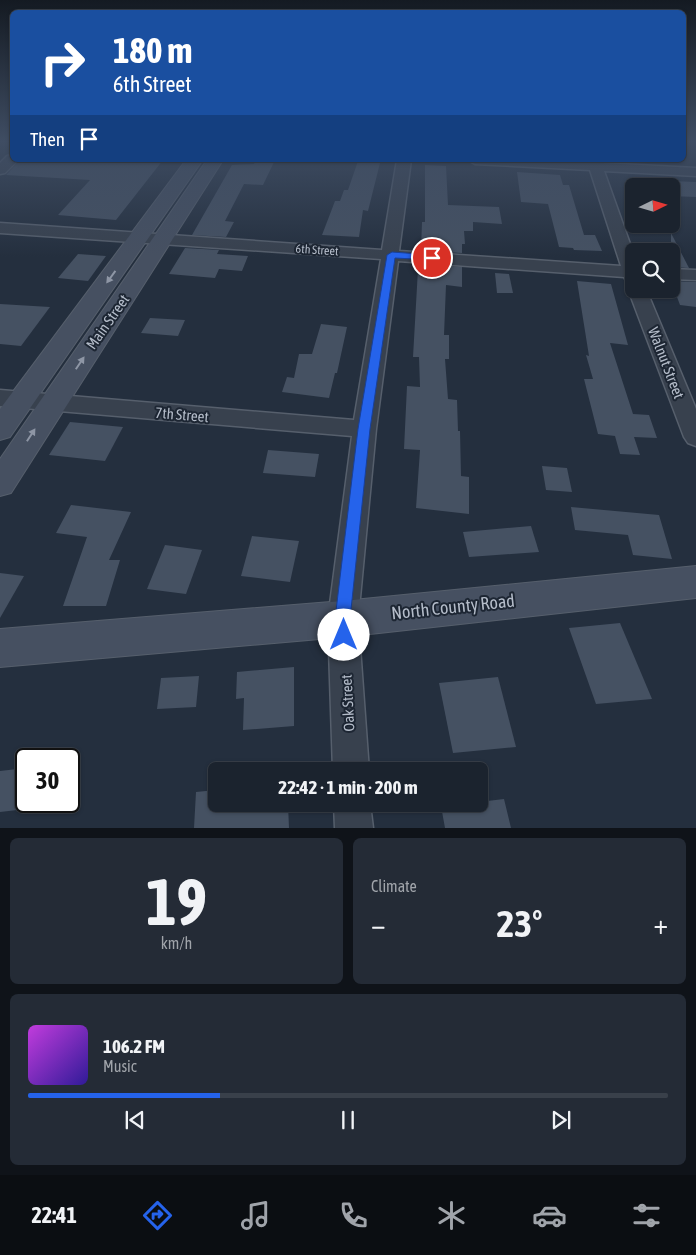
<!DOCTYPE html>
<html lang="en">
<head>
<meta charset="utf-8">
<style>
	:root { --surface:#1b232e; --page:#242b36; --text:#f1f3f6; --muted:#a0a4aa; --line:#39404a; --accent:#2563eb }
	body { margin:0; font-family:"Asap Condensed",sans-serif; background:var(--page); color:var(--text); height:100vh; display:flex; flex-direction:column; font-size:19px; white-space:nowrap }
	* { box-sizing:border-box; margin:0 }
	p { font-size:16px; color:var(--muted) }
	.icon { flex:none; width:28px; height:28px; fill:none; stroke:currentColor; stroke-width:2; stroke-linecap:round; stroke-linejoin:round }
	.map { position:relative; height:828px; overflow:hidden }
	.side { display:flex; flex-direction:column; gap:10px; padding:10px; background:#0f1319; flex:1 }
	.side>* { flex:none }
	.guide { position:absolute; left:10px; top:10px; width:676px; height:152px; border-radius:8px; box-shadow:0 1px 4px #0004,0 0 0 1px var(--line); background:#1a4fa0; color:#fff; overflow:hidden }
	.needle { width:32px; rotate:85deg }
	.fabs { position:absolute; left:625px; top:178px; display:grid; gap:10px }
	.fabs a { display:grid; place-items:center; width:55px; height:55px; border-radius:8px; background:var(--surface); box-shadow:0 1px 4px #0004,0 0 0 1px var(--line); font-size:25px }
	.speed { position:absolute; left:15px; top:748px; display:flex; gap:10px; font-size:25px; font-weight:700; text-align:center }
	.speed>* { display:grid; place-content:center; width:65px; height:65px; border-radius:50%; background:var(--surface); box-shadow:0 1px 4px #0004,0 0 0 1px var(--line); line-height:1 }
	.speed .limit { border:2px solid #111; border-radius:8px; background:#fff; color:#111 }
	.pin { position:absolute; display:grid; place-items:center; width:42px; height:42px; color:#fff; margin:-21px; border:2px solid #fff; border-radius:50%; box-shadow:0 1px 5px #0007 }
	.me { position:absolute; width:55px; margin:-28px; rotate:0deg; stroke-linejoin:round; filter:drop-shadow(0 0 4px #0008) }
	.turn { display:flex; align-items:center; gap:18px; height:105px; padding:0 20px; font-size:22px }
	.turn .icon { width:65px; height:65px; stroke-width:2.5 }
	.turn b { display:block; font-size:35px; line-height:42px }
	.then { display:flex; align-items:center; height:48px; padding:0 20px; background:#0003; gap:10px; font-size:19px }
	.big { font-size:38px; font-weight:700; line-height:1.1 }
	.side .card { flex:1; display:flex; flex-direction:column; justify-content:center; gap:8px; min-width:0; padding:0 18px; border-radius:8px; background:var(--page) }
	.side .dial { align-items:center; gap:0 }
	.dial b { font-size:65px; line-height:1 }
	.song { display:flex; align-items:center; gap:15px }
	.cover { width:60px; height:60px; border-radius:8px; background:linear-gradient(135deg,hsl(290 70% 55%),hsl(250 70% 35%)) }
	.played { height:5px; border-radius:2px; background:linear-gradient(90deg,var(--accent) 30%,var(--line) 30%) }
	.keys { display:flex; justify-content:space-around; direction:ltr }
	.heat { display:flex; justify-content:space-between; align-items:center; font-size:28px; direction:ltr }
	.side .tiles { flex:1; display:grid; gap:10px; grid-template-columns:1fr 1fr }
	.card:last-child { grid-column:span 2 }
	.trip { position:absolute; left:208px; top:762px; width:280px; height:50px; border-radius:8px; background:var(--surface); box-shadow:0 1px 4px #0004,0 0 0 1px var(--line); font-weight:700; line-height:50px; text-align:center }
	.menu { display:flex; height:80px; justify-content:space-around; align-items:center; background:#0b0e12; color:var(--muted) }
	.menu .icon { width:35px; height:35px }
	.menu .on { color:var(--accent) }
	.menu b { font-size:22px; color:var(--text) }
	.map>svg:first-child { display:block }
	.building { fill:#455162 }
	.lines { fill:none; stroke-linecap:round; stroke-linejoin:round }
	.street-casing { stroke:#565f6c; stroke-width:3 }
	.secondary-casing { stroke:#565f6c; stroke-width:2 }
	.street { fill:#38414e; fill-rule:evenodd }
	.secondary { fill:#465061; fill-rule:evenodd }
	.oneway { fill:#8e96a5 }
	.route { fill:#2563eb; stroke:#184099 }
	.labels { text-anchor:middle; stroke-width:4; stroke-linejoin:round; paint-order:stroke }
	.far-street-label { font-size:12px; fill:#b4bcc9; stroke:#1d2633 }
	.street-label { font-size:15px; fill:#b4bcc9; stroke:#1d2633 }
	.near-street-label { font-size:18px; fill:#b4bcc9; stroke:#1d2633 }
</style>
</head>
<body>
<div class="map">
<svg width="696" height="828" viewBox="0 0 696 828">
	<rect width="100%" height="100%" fill="#242f3e"/>
	<g class="building">
		<path d="M20,160H163L116,220L58,215L90,180L6,175Z"/>
		<path d="M256,160H275L263,185L244,184L225,221L234,222L226,237L192,235L232,165L254,164Z"/>
		<path d="M358,161L380,163L368,211L363,210L359,237L322,235L335,201H340L344,190H348Z"/>
		<path d="M425,165L446,166L448,205L499,207L502,224L473,222V231H464L465,244H462V253L421,251L422,222H425Z"/>
		<path d="M517,172L560,175L563,185H569L584,235H595L602,251L574,250L573,248L559,247L548,204L521,202Z"/>
		<path d="M671,181L696,182V197L671,196Z"/>
		<path d="M671,233L689,268L671,267Z"/>
		<path d="M185,248L219,250L217,254L248,256L242,271L219,269L215,278L169,274Z"/>
		<path d="M78,254L106,256L88,281L58,278Z"/>
		<path d="M421,264L462,267V287L446,285L444,335H449V359H445L448,399L457,400L458,431H460L461,476L469,477V514L416,508L420,450L404,449L407,386L420,387L419,357H413L418,269H420Z"/>
		<path d="M495,273L509,274L513,293H497Z"/>
		<path d="M577,281L611,284L628,345L610,343L633,414L649,415L657,438L634,437L640,455L620,454L615,436L598,434L584,379H593L586,355L589,356Z"/>
		<path d="M671,281L696,282V307L680,305Z"/>
		<path d="M0,304L50,307L21,346L0,344Z"/>
		<path d="M150,318L185,320L178,336L141,333Z"/>
		<path d="M321,324L347,327L337,373H335L329,398L282,392L287,377L294,378L299,354H312Z"/>
		<path d="M70,422L123,427L105,461L49,455Z"/>
		<path d="M268,450L319,454L315,477L263,473Z"/>
		<path d="M542,466L567,468L572,492L546,490Z"/>
		<path d="M71,505L131,512L109,560H120L106,606H63L87,537L56,533Z"/>
		<path d="M571,507L659,515L672,559L633,555L628,535L575,530Z"/>
		<path d="M531,526L539,552L469,557L463,532Z"/>
		<path d="M252,536L299,541L290,582L241,576Z"/>
		<path d="M165,545L202,550L186,594L147,589Z"/>
		<path d="M0,573L24,576L0,618Z"/>
		<path d="M620,623L652,699L596,704L569,628Z"/>
		<path d="M294,667V726L243,730L244,698L236,699L237,672Z"/>
		<path d="M199,676L196,707L157,709L161,678Z"/>
		<path d="M498,677L516,747L453,753L439,683Z"/>
		<path d="M26,768V809L0,812V771Z"/>
		<path d="M216,790V804H288L289,828H194L196,792Z"/>
		<path d="M504,799L511,828H445L441,806L479,804V802Z"/>
	</g>
	<g class="lines">
		<g class="street-casing">
			<g id="street">
				<path d="M12,155V160H18L5,173L0,174V163L7,156Z"/>
				<path d="M397,160H411L399,251L621,266L590,170L475,164L468,160L587,162L586,160H600L601,163L696,168V176L604,171L634,255V289H646L696,409V446L688,443L684,437L628,289L632,285L628,284L624,277L398,261L376,429L358,619L369,771H333L328,619L352,436L0,406V390L354,420L381,259L0,233V223L382,250Z"/>
				<path d="M671,269L696,270V280L671,279Z"/>
				<path d="M334,804H370L373,828H335Z"/>
			</g>
		</g>
		<g class="secondary-casing">
			<g id="secondary">
				<path d="M186,160L202,161L10,437L0,440V409Z"/>
				<path d="M207,160H223L11,493L0,496V459Z"/>
				<path d="M696,566V598L343,637L0,667V629L343,601Z"/>
			</g>
		</g>
		<use href="#street" class="street"/>
		<use href="#secondary" class="secondary"/>
	</g>
	<defs><path id="oneway-solid" d="M-6-.8H1V-3.2L6.5 0L1 3.2V.8H-6Z" transform="scale(1.25)"/></defs>
	<g class="oneway">
		<use href="#oneway-solid" transform="translate(111 277) rotate(126)"/>
		<use href="#oneway-solid" transform="translate(80 363) rotate(-56)"/>
		<use href="#oneway-solid" transform="translate(31 435) rotate(-57)"/>
	</g>
	<linearGradient id="sky" x2="0" y2="1"><stop stop-color="#141a22"/><stop offset="0.55" stop-color="#3f4d63"/><stop offset="1" stop-color="#3f4d63" stop-opacity="0"/></linearGradient>
	<rect width="696" height="257" fill="url(#sky)"/>
	<path class="route" d="M392,252L432,255L436,258L432,260L395,258L370,429L350,619L351,635L349,641L344,643L338,641L335,619L358,429L387,255Z"/>
	<g class="labels">
		<g class="far-street-label">
			<text transform="translate(317 250) rotate(4)" y="4">6th Street</text>
		</g>
		<g class="street-label">
			<text transform="translate(108 322) rotate(-55)" y="5">Main Street</text>
			<text transform="translate(666 363) rotate(69)" y="5">Walnut Street</text>
			<text transform="translate(182 415) rotate(5)" y="5">7th Street</text>
			<text transform="translate(348 703) rotate(-93)" y="5">Oak Street</text>
		</g>
		<g class="near-street-label">
			<text transform="translate(453 607) rotate(-6)" y="6">North County Road</text>
		</g>
	</g>
</svg>
<div class="fabs">
<a><svg class="needle" viewBox="-14 -14 28 28"><path d="M0-13l5 13h-10z" fill="#e53935"/><path d="M0 13l5-13h-10z" fill="#a0a4aa"/></svg></a>
<a><svg class="icon" aria-label="search" viewBox="0 0 24 24"><circle cx="10" cy="10" r="6"/><path d="M15 15l6 6"/></svg></a>
</div>
<div class="speed"><div class="limit">30</div></div>
<div class="pin" style="left:432px;top:258px;background:#d93025"><svg class="icon" aria-label="arrive" viewBox="0 0 24 24"><path d="M6 21V4h12l-3 4 3 4H6"/></svg></div>
<svg class="me" style="left:344px;top:635px" viewBox="-20 -20 40 40"><circle r="19" fill="#fff"/><path d="M0-13L10 11 0 6-10 11z" fill="#2563eb"/></svg>
<div class="trip">22:42 · 1 min · 200 m</div>
<div class="guide">
<div class="turn"><svg class="icon" aria-label="right" viewBox="0 0 24 24"><path d="M7 20v-9h11M14 6l5 5-5 5"/></svg><div><b>180 m</b>6th Street</div></div>
<div class="then">Then<svg class="icon" aria-label="arrive" viewBox="0 0 24 24"><path d="M6 21V4h12l-3 4 3 4H6"/></svg></div>
</div>
</div>
<section class="side">
<div class="tiles">
<div class="card dial"><b>19</b><p>km/h</p></div>
<div class="card"><p>Climate</p>
<div class="heat"><a>−</a><b class="big">23°</b><a>+</a></div>
</div>
<div class="card">
<div class="song"><i class="cover"></i><div><b>106.2 FM</b><p>Music</p></div></div>
<div class="played"></div>
<div class="keys"><svg class="icon" aria-label="previous" viewBox="0 0 24 24"><path d="M18 5L8 12l10 7zM5 5v14"/></svg><svg class="icon" aria-label="pause" viewBox="0 0 24 24"><path d="M8 5v14M16 5v14"/></svg><svg class="icon" aria-label="next" viewBox="0 0 24 24"><path d="M6 5l10 7-10 7zM19 5v14"/></svg></div>
</div>
</div>
</section>
<nav class="menu">
<b>22:41</b>
<svg class="icon on" aria-label="directions" viewBox="0 0 24 24"><path d="M12 3l9 9-9 9-9-9zM9 14v-3h6M13 9l2 2-2 2"/></svg>
<svg class="icon" aria-label="music" viewBox="0 0 24 24"><path d="M9 18V5l10-2v13"/><circle cx="6" cy="18" r="3"/><circle cx="16" cy="16" r="3"/></svg>
<svg class="icon" aria-label="phone" viewBox="0 0 24 24"><path d="M5 4h4l2 5-3 2q2 4 5 5l2-3 5 2v4C11 20 4 13 5 4z"/></svg>
<svg class="icon" aria-label="climate" viewBox="0 0 24 24"><path d="M12 3v18M4 7l16 10M4 17L20 7"/></svg>
<svg class="icon" aria-label="car" viewBox="0 0 24 24"><path d="M5 17H2v-5l4-1 3-4h7l3 4 3 1v5h-3M9 17h6M6 11h13"/><circle cx="7" cy="17" r="2"/><circle cx="17" cy="17" r="2"/></svg>
<svg class="icon" aria-label="filters" viewBox="0 0 24 24"><path d="M4 7h16M4 17h16"/><circle cx="9" cy="7" r="2"/><circle cx="15" cy="17" r="2"/></svg>
</nav>
</body>
</html>
